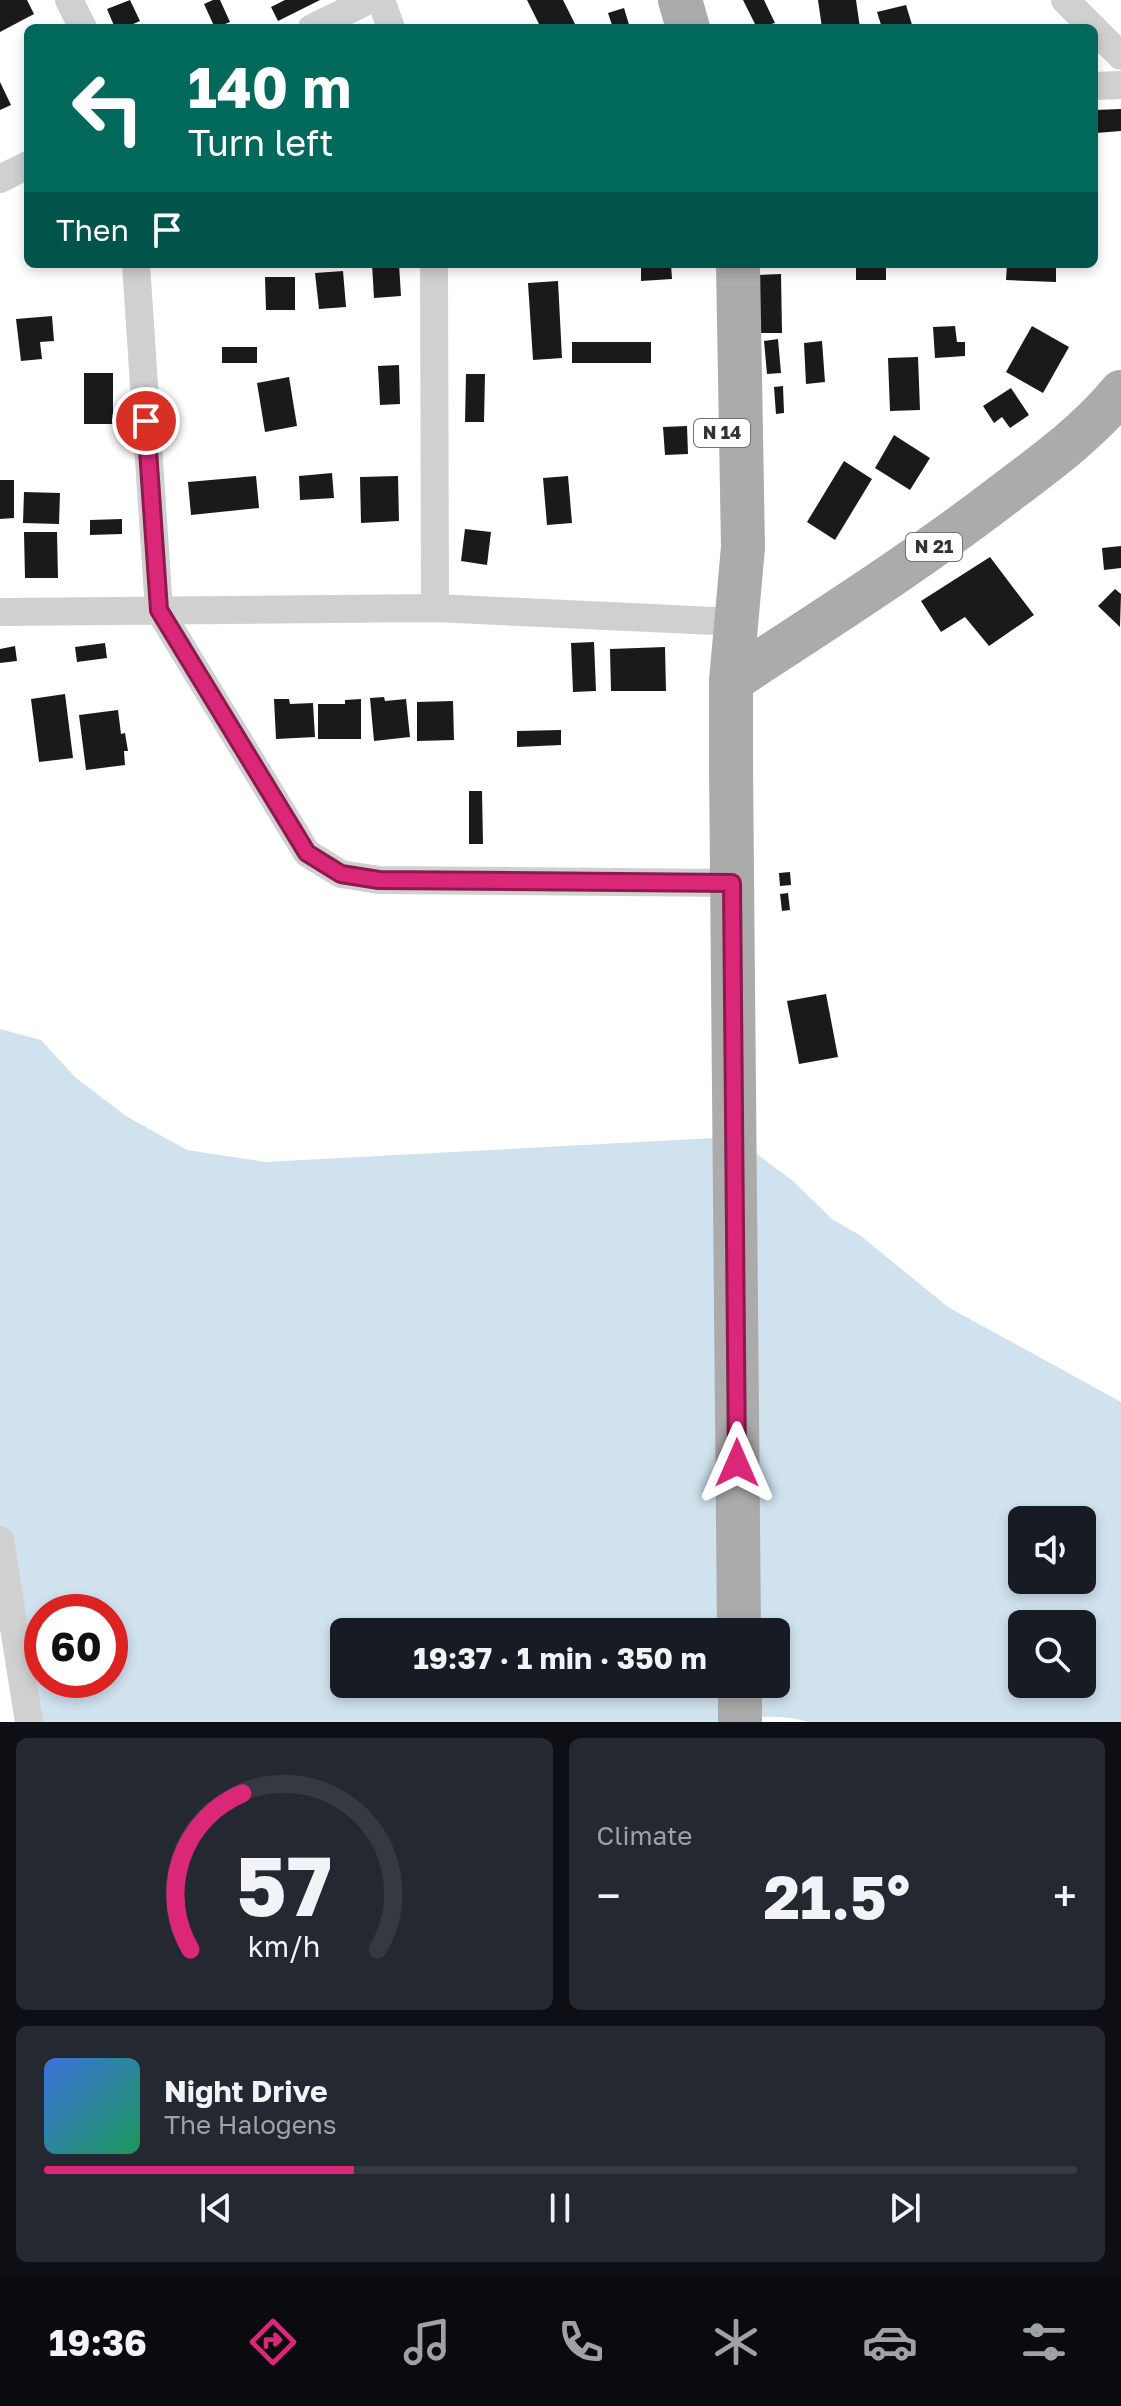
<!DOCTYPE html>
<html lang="en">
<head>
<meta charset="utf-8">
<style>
	:root { --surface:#171b24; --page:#242831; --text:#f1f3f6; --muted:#9ea1a6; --line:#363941; --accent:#db2777 }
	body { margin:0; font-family:"Golos Text",sans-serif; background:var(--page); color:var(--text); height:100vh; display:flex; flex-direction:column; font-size:30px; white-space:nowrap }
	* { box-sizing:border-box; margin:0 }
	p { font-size:26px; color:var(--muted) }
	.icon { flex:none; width:44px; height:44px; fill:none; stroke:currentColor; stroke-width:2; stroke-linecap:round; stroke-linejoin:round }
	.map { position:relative; height:1722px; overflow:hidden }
	.sheet { display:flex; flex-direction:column; gap:16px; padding:16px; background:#0d0f14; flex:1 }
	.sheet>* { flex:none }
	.guide { position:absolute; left:24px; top:24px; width:1074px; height:244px; border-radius:12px; box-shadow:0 4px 12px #0003; background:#00695c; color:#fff; overflow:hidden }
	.controls { position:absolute; left:1008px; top:1506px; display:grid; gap:16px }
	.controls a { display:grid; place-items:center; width:88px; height:88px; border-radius:12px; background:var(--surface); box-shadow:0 4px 12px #0003; font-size:40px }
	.speed { position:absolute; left:24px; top:1594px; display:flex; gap:16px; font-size:40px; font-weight:700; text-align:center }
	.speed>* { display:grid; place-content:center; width:104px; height:104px; border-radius:50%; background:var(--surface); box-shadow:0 4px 12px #0003; line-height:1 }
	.speed .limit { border:12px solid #d22; background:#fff; color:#111 }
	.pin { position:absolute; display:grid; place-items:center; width:68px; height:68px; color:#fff; margin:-34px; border:4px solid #fff; border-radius:50%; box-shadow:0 2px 8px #0007 }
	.me { position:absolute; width:88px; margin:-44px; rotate:0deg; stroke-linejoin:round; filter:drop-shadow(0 0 6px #0008) }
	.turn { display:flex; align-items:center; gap:28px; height:168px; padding:0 32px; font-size:36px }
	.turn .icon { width:104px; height:104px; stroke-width:2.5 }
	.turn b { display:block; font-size:56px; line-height:68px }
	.then { display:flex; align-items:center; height:76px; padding:0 32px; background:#0003; gap:16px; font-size:30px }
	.big { font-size:60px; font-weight:700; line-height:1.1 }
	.sheet .widget { flex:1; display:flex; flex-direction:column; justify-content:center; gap:12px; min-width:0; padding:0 28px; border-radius:12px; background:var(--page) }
	.sheet .dial { align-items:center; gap:0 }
	.dial svg { height:208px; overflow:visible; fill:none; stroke:var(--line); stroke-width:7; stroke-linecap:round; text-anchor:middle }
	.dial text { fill:var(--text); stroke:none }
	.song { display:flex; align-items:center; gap:24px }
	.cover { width:96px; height:96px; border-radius:12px; background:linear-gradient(135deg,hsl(220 70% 55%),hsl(150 70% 35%)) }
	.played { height:8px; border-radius:4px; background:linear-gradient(90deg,var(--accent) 30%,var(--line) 30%) }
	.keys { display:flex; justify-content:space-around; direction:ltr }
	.heat { display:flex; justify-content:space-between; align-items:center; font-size:44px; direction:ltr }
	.sheet .tiles { flex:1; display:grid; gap:16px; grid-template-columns:1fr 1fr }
	.widget:last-child { grid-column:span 2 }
	.trip { position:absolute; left:330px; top:1618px; width:460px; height:80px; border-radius:12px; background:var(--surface); box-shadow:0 4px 12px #0003; font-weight:700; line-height:80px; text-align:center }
	.menu { display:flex; height:128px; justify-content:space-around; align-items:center; background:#090b0e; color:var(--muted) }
	.menu .icon { width:56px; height:56px }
	.menu .active { color:var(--accent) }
	.menu b { font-size:36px; color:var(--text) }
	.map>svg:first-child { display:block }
	.water { fill:#cfe2ee; fill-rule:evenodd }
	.building { fill:#1a1a1a }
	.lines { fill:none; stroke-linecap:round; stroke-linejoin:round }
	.minor { stroke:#d0d0d0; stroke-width:28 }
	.primary { stroke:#ababab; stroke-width:44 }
	.route-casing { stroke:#8e194d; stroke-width:20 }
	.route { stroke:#db2777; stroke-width:14 }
	.labels { text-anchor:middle; stroke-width:8; stroke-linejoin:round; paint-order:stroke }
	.shield { fill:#fff; stroke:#707070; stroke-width:2 }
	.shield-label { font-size:18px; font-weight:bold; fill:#333 }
</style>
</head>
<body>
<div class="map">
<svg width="1121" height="1722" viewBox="0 0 1121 1722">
	<rect width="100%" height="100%" fill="#fff"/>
	<path class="water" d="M0,1029L41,1040L75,1077L126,1116L187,1150L265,1162L734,1137L793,1181L832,1219L861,1236L948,1307L1121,1402V1722H808C786,1715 752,1715 730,1722H29L0,1540ZM1022,1520H1082V1580H1022ZM42,1612H110V1680H42ZM1022,1624H1082V1684H1022ZM344,1632H776V1684H344Z"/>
	<g class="building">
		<path d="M0,0H27L34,14L0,32Z"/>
		<path d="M130,0L140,21L124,28H115L107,9Z"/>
		<path d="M213,0H220L230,22L215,28L204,4Z"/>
		<path d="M285,0H320L278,21L271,7Z"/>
		<path d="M527,0H563L577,28H541Z"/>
		<path d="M743,0H764L775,23L757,28Z"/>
		<path d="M818,0H856L860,28H822Z"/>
		<path d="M906,5L913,28H882L877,12Z"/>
		<path d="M624,8L630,28H613L608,13Z"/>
		<path d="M0,82L11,105L0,110Z"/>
		<path d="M1121,109V131L1096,133L1095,110Z"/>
		<path d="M372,264H399L401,296L374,298Z"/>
		<path d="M641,264H671L672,279L641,281Z"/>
		<rect x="856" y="264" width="30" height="16"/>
		<path d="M1007,264H1056V282L1006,280Z"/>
		<path d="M343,271L346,307L319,309L315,273Z"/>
		<path d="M781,274L782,333H758L757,275Z"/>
		<path d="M265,277H295V310H266Z"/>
		<path d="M558,281L562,358L533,360L528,283Z"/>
		<path d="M52,316L54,341L40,342L42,359L21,361L16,319Z"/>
		<path d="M955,326L957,342H965V356L935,358L933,327Z"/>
		<path d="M1032,326L1069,347L1043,393L1006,372Z"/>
		<path d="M778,339L781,373L767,374L764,341Z"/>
		<path d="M822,341L825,382L806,384L804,343Z"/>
		<rect x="572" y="342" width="79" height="21"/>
		<rect x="222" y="347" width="35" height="16"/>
		<path d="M918,357L920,410L890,411L888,358Z"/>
		<path d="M399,365L400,404L380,405L378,366Z"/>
		<rect x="84" y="373" width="29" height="51"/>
		<path d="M466,374H485L484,422H465Z"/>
		<path d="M289,377L297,426L265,432L257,383Z"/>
		<path d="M783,386L784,413L776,414L774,387Z"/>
		<path d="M1011,388L1029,415L1010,428L1002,417L994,423L983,406Z"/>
		<path d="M687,426L688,454L665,455L663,427Z"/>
		<path d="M894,435L930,458L910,490L875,468Z"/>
		<path d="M844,461L872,479L835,540L807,522Z"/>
		<path d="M332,473L334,498L300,500L299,476Z"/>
		<path d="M256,476L259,508L191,515L188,482Z"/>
		<path d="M398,476L399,521L361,523L360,477Z"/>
		<path d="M568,476L572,523L547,525L543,478Z"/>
		<path d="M0,480H14V518L0,519Z"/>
		<path d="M24,492L60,493L59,524L23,523Z"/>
		<path d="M122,519V534L90,535V520Z"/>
		<path d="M465,529L491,532L487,565L461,561Z"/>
		<path d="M24,532H57L58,578H25Z"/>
		<path d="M1121,546V568L1104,570L1102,548Z"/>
		<path d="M990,557L1034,615L989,646L965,617L941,632L921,601Z"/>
		<path d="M1115,589L1121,594L1120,627L1098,606Z"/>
		<path d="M594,642L596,691L573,692L571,643Z"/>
		<path d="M105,643L107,658L77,662L75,647Z"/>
		<path d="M15,646L17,661L0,663V649Z"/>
		<path d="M665,647L666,691H611L610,649Z"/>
		<path d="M65,694L73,758L39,762L31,699Z"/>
		<path d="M384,697L385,701L406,699L410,737L374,741L370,698Z"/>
		<path d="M274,699H289L290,704L313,703L315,737L276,739Z"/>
		<path d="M361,699V739H318V704H345V700Z"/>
		<path d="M453,701L454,740L417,741V702Z"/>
		<path d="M118,710L121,734L125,733L128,751H124L125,765L86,770L79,715Z"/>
		<path d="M561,730V745L517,747V731Z"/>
		<path d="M469,791H482L483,844H469Z"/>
		<path d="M790,872L791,885L780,886L779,873Z"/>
		<path d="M788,893L790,910L782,911L780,894Z"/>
		<path d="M826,994L838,1057L799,1064L787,1001Z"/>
	</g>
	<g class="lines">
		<g class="minor">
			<path d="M69,0L83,28"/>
			<path d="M381,0L391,28"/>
			<path d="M1065,0L1093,28"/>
			<path d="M312,28L369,0"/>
			<path d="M1094,29L1121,56"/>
			<path d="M1094,86L1121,85"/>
			<path d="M0,179L28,165"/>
			<path d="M136,264L159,610L307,853L341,874L379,880L732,883"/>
			<path d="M434,264L435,608"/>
			<path d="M0,612L435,608L737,622"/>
			<path d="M0,1540L29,1722"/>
		</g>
		<g class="primary">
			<path d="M680,0L688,28"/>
			<path d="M738,264L743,547L731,681V764L739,1632"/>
			<path d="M731,681C824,620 919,560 1007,492C1047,462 1089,431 1121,392"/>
			<path d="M740,1684V1722"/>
		</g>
	</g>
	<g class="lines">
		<g class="route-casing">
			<path id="route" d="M146,421L159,610L307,853L341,874L379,880L732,883L737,1463"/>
		</g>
		<use href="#route" class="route"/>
	</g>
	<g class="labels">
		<g class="shield">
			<rect x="694" y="419" width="56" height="28" rx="6"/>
			<rect x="906" y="533" width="56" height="28" rx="6"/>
		</g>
		<g class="shield-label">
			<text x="722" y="439">N 14</text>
			<text x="934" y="553">N 21</text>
		</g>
	</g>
</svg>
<div class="controls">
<a><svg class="icon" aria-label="sound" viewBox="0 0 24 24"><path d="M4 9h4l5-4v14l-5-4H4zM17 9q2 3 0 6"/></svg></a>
<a><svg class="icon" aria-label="search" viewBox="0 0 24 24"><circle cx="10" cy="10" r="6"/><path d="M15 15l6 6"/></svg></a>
</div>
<div class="speed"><div class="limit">60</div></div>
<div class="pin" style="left:146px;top:421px;background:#d93025"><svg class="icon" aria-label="arrive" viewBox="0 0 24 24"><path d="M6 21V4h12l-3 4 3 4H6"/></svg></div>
<svg class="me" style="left:737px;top:1463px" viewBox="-20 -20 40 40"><path d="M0-17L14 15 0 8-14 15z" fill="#db2777" stroke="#fff" stroke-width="4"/></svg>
<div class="trip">19:37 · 1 min · 350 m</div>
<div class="guide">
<div class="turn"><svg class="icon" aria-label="left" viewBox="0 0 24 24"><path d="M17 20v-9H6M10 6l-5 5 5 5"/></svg><div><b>140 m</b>Turn left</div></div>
<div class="then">Then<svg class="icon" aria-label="arrive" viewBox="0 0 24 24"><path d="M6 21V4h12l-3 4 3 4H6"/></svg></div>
</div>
</div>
<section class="sheet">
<div class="tiles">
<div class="widget dial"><svg viewBox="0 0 100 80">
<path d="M14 69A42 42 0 1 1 86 69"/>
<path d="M14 69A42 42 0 0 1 34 9" stroke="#db2777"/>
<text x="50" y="56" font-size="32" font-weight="700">57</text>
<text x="50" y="72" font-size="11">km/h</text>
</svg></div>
<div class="widget"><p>Climate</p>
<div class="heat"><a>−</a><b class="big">21.5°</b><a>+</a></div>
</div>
<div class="widget">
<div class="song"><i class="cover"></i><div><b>Night Drive</b><p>The Halogens</p></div></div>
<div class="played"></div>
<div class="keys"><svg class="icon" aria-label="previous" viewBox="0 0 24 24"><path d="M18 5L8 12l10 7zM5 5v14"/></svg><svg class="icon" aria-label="pause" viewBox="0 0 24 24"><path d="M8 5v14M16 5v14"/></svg><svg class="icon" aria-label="next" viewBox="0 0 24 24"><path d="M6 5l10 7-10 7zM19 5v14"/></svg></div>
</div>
</div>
</section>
<nav class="menu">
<b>19:36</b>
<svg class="icon active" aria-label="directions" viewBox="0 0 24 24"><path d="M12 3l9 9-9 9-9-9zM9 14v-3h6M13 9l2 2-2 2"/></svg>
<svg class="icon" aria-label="music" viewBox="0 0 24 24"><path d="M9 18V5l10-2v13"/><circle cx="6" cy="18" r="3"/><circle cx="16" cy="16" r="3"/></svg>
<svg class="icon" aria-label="phone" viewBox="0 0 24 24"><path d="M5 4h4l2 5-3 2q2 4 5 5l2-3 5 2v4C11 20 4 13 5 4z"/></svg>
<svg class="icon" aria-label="climate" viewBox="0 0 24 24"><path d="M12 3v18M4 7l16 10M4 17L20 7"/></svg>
<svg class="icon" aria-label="car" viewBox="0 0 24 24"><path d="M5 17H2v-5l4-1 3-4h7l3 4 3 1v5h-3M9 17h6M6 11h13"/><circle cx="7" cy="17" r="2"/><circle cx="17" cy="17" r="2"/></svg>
<svg class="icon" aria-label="filters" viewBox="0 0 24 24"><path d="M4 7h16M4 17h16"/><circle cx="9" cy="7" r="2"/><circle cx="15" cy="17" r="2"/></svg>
</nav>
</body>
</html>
